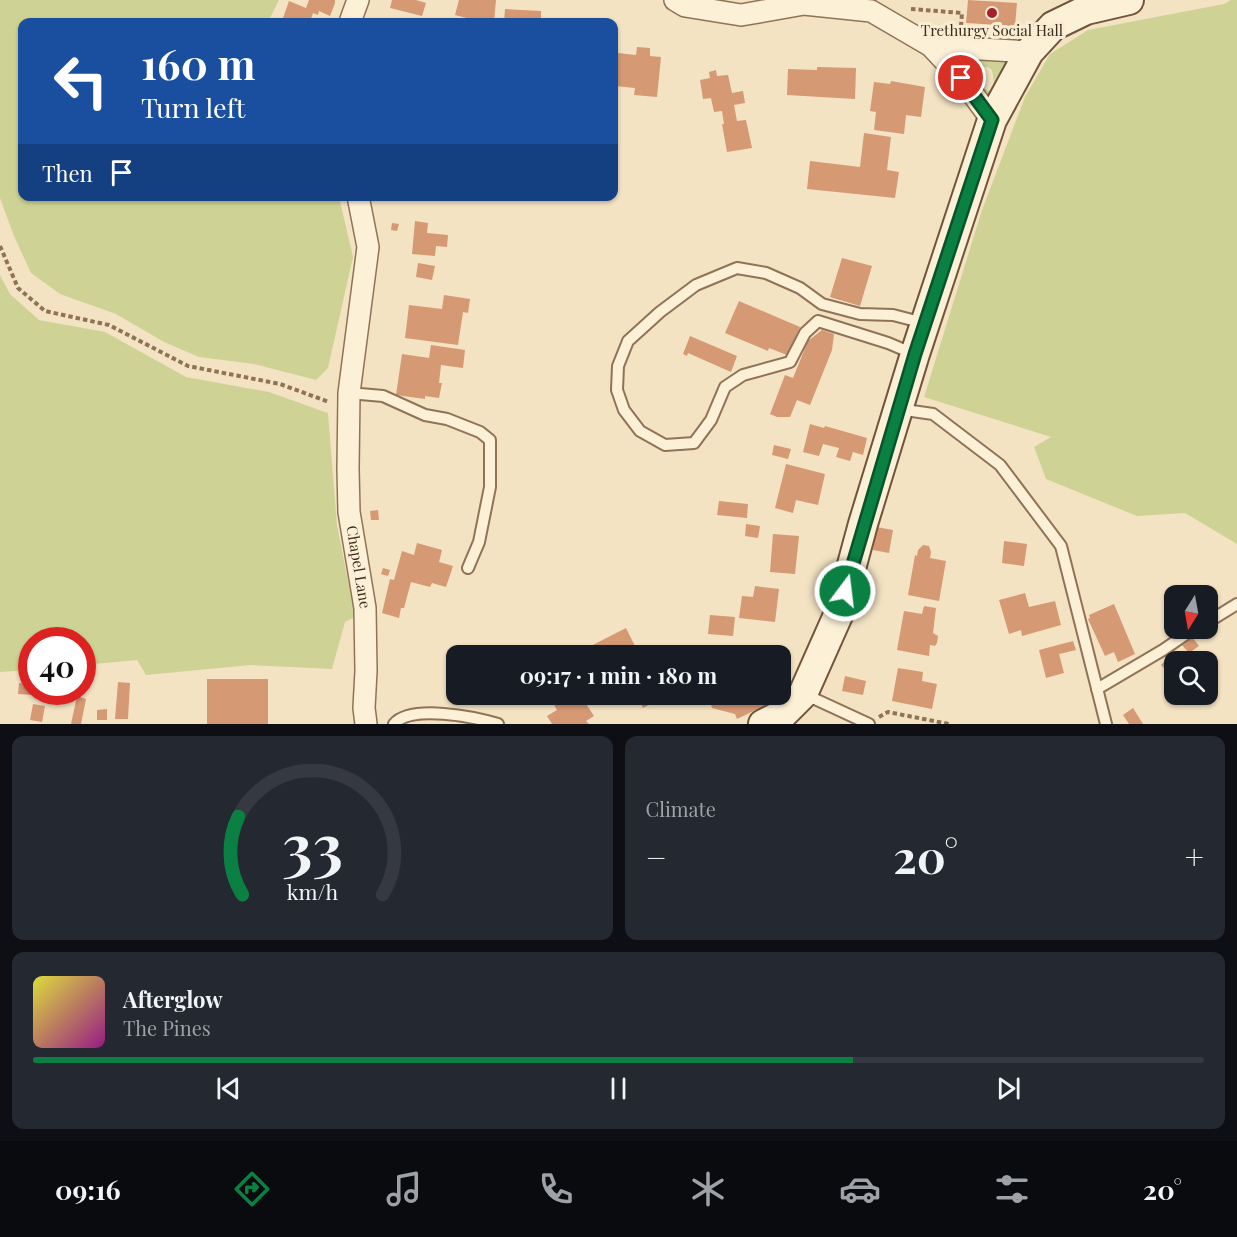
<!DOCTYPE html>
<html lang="en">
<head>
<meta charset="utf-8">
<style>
	:root { --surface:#171b24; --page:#242831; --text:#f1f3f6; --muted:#9ea1a6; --line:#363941; --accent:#0b8043 }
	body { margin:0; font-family:"Playfair Display",serif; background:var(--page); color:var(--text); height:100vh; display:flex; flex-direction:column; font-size:22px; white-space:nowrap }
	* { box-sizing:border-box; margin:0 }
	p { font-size:20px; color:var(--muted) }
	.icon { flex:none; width:33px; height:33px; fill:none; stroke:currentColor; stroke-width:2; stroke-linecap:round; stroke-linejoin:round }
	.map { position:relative; height:724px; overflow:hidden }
	.panel { display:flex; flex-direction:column; gap:12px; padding:12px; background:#0d0f14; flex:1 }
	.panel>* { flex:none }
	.hud { position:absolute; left:18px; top:18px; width:600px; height:183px; border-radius:12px; box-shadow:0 2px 4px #0004; background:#1a4fa0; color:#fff; overflow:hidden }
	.needle { width:39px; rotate:191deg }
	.buttons { position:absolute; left:1164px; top:585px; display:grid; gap:12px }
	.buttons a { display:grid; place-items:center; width:54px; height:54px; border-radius:12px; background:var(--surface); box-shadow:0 2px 4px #0004; font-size:30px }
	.speed { position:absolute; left:18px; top:627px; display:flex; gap:12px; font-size:30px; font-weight:700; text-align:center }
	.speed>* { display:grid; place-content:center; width:78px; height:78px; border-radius:50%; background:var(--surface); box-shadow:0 2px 4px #0004; line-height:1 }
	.speed .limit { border:9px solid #d22; background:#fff; color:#111 }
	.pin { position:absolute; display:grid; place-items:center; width:51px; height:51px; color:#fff; margin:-26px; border:3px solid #fff; border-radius:50%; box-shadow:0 2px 6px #0007 }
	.me { position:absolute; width:66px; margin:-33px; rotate:15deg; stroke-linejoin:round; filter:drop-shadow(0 0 4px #0008) }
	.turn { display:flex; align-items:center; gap:21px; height:126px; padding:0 24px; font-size:27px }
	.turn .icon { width:78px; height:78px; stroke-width:2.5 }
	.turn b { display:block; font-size:42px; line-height:51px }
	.then { display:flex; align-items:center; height:57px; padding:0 24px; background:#0003; gap:12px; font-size:22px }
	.big { font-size:45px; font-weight:700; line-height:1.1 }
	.panel .tile { flex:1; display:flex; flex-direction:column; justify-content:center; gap:9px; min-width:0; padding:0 21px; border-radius:12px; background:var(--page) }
	.panel .dial { align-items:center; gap:0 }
	.dial svg { height:156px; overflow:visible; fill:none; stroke:var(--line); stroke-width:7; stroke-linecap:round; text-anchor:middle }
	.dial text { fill:var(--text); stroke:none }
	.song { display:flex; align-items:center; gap:18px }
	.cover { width:72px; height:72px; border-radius:9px; background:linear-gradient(135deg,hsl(60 70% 55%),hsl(310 70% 35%)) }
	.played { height:6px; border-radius:3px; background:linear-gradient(90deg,var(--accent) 70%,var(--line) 70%) }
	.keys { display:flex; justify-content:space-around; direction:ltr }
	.heat { display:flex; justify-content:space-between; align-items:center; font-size:33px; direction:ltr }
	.panel .tiles { flex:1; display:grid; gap:12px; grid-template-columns:1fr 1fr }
	.tile:last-child { grid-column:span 2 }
	.trip { position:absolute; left:446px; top:645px; width:345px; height:60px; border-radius:12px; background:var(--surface); box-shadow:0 2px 4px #0004; font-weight:700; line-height:60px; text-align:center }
	.dock { display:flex; height:96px; justify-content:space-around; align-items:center; background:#090b0e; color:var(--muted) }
	.dock .icon { width:42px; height:42px }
	.dock .current { color:var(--accent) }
	.dock b { font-size:27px; color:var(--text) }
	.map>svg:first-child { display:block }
	.green { fill:#ced395; fill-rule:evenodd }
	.building { fill:#d59974 }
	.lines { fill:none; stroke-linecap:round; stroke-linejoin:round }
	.lane-casing { stroke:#907357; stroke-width:14 }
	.street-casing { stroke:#907357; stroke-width:24 }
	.secondary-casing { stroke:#71543a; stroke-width:32 }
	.path { stroke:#907357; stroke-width:4; stroke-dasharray:4.5 3; stroke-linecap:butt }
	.lane { stroke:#fcf0d7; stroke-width:10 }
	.street { stroke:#fcf0d7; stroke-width:21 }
	.secondary { stroke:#fcf0d7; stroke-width:28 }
	.route-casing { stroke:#07532c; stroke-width:15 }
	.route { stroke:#0b8043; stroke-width:10 }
	.poi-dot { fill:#a52027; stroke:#f9edd3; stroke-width:2 }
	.labels { text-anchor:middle; stroke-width:6; stroke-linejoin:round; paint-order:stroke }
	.poi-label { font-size:15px; fill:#3e2b1d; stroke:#f9edd3 }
	.street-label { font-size:15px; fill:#3e2b1d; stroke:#f9edd3 }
</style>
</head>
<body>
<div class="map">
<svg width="1237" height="724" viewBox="0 0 1237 724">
	<rect width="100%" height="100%" fill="#f3e3c3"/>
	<g class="green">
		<path d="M0,0H279L268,22H22V196L339,197L353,257L328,368L316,380L254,364L199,357L164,342L116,314L60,294L31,273L14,236L0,198Z"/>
		<path d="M1231,0H1237V544L1185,513L1137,516L1046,479L1034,447L1051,437L924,397L982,210L1025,97L1050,54L1088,30L1224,4Z"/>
		<path d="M957,59L1009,60L990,100ZM981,67H988L992,70L994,83L991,90L988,91L984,87L982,79L979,74Z"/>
		<path d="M0,275L10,294L39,320L105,332L186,377L269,392L328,413L337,525L355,617L345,622L332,669L251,665L146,675L137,660L83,665L82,640H32L31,670L0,672Z"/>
	</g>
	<g class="building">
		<path d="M309,0H335V3L330,16L319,11L318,15L313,13L310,22H295L283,18L289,1L306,8Z"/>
		<path d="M392,0H416L426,3L422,16L390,8Z"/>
		<path d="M459,0H496L494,22H482L455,15Z"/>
		<path d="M968,0L1017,3L1015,26L966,23Z"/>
		<path d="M505,9L541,11V20H547V22H504Z"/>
		<path d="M637,47L650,48V56L661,57L657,97L634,95L635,88L615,86L618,53L636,55Z"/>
		<path d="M817,67L856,68L855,99L787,95L788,69L817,70Z"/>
		<path d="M716,70L717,76L728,75L732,93L743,91L745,103L734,105L737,121L746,120L752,148L727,152L722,124H724L722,111L714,112L711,98L703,99L700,80L710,78L709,72Z"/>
		<path d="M891,81L925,87L921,117L906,115L904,134L874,130L876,112L870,111L874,82L890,84Z"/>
		<path d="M864,133L891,137L887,170L899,172L895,198L807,189L810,161L860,167Z"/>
		<path d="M415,221L428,223L427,233L448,235L447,247L436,246L435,256L412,254Z"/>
		<path d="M392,223L399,224L397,231L391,230Z"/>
		<path d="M842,258L872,266L860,306L830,297Z"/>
		<path d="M418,263L435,266L432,280L416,277Z"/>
		<path d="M444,295L470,299L468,313L463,312L458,345L405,338L409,305L442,309Z"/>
		<path d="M739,301L800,327L787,355L769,348L768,351L725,333Z"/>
		<path d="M822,330L834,334L832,350L810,405L797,400L790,417H777L770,414L785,375L793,378L808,341Z"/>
		<path d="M690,336L737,356L731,372L688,353L687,356L683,354Z"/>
		<path d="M431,345L465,350L463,368L441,365L439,383H442L439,398L425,396V399L396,395L402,354L429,358Z"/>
		<path d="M810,424L824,428L825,426L867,438L863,455L853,452L850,461L836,457L839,448L823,444L819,456L803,452Z"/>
		<path d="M774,445L791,449L788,459L772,455Z"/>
		<path d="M786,464L825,474L818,505L796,500L793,513L775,508Z"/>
		<path d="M719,501L748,504L747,518L717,515Z"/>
		<path d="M378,510L379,520H371L370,511Z"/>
		<path d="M746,524L760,526L758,538L745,536Z"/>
		<path d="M876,527L893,530L889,553L873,550Z"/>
		<path d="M773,534L799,536L795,574L770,572Z"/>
		<path d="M1004,541L1027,544L1024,566L1002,563Z"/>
		<path d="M417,543L442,550L439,562L453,566L446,587L432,583L430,587L411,582L404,608H401L399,618L382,613L390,579L394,580L402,551L414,555Z"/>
		<path d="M923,545L929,546L931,552L930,558L946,561L939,601L908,595L915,555L917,556L918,550Z"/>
		<path d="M383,568L390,570L388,576L381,574Z"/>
		<path d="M755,586L779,589L775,622L739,618L742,596L753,597Z"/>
		<path d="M1025,593L1029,607L1055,601L1061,625L1022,636L1021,630L1009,634L999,600Z"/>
		<path d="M1114,604L1135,654L1118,662L1114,652L1105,656L1088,619L1090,618L1089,615Z"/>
		<path d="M924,606L936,608L933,633L938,636L937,643L935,646L930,645L929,656L897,650L904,611L922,614Z"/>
		<path d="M710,615L735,617L733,636L708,634Z"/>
		<path d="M626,628L640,656H581L579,652Z"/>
		<path d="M1193,638L1199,646L1189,653L1182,645Z"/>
		<path d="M1073,641L1076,650L1059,654L1064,673L1046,678L1039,650Z"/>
		<path d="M1167,659L1172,664L1166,670L1161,665Z"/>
		<path d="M898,668L923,672L922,681L937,684L932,709L892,701Z"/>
		<path d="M1174,669V682L1168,676Z"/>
		<path d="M845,676L866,681L863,695L842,691Z"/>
		<rect x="207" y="679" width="61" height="45"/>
		<path d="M118,682L130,683L128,719H115Z"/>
		<path d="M19,683L32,684V692H50L49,696L18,694Z"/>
		<path d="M636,694H660L662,698L643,708Z"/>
		<path d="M708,694H745L742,705L761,696L766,705L737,719L735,714L712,708Z"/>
		<path d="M565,695L570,703L581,696L594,716L586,721L589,724H552L547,716L557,710L553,703Z"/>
		<path d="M77,696L86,699L81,724H71Z"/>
		<path d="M33,704L45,706L42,722L30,720Z"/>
		<path d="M1133,708L1143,724H1129L1123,715Z"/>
		<path d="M107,709V720H97V710Z"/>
	</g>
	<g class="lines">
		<g class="lane-casing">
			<g id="lane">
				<path d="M914,354L888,343L818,321L805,333L790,362L743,375L725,387L711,420L694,443L665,445L640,431L624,410L617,390L618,366L628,341L660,312L696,285L737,268L766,273L800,288L822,304L860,314L893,315L924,323"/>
				<path d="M349,393L383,396L425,415L447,419L480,432L490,440V487L479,542L468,568"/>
				<path d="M898,409L933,414L1000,465L1061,546L1106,724"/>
				<path d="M1208,622L1237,604"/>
				<path d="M1097,689L1163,650L1195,628"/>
				<path d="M804,694L869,724"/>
				<path d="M394,724C411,704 475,717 498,724"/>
			</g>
		</g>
		<g class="street-casing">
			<g id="street">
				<path d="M675,0L685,6L741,15L804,4L871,11L931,46L961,78L992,120"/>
				<path d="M350,22L358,0"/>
				<path d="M931,46L1029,52"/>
				<path id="s1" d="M358,196L368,247L349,393L348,469L349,512L365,608L366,671L364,708L366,724"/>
			</g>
		</g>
		<g class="secondary-casing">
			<path id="secondary" d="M763,724L783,714L803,694L839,613L863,524L915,354L992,120L1029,52L1053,26L1086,10L1129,0"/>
		</g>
		<g class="path">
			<path d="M911,9L962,13L961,26H964"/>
			<path d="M0,246L18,288L45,311L109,325L188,366L280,384L329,402"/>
			<path d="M879,717L888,712L949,724"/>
		</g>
		<use href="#lane" class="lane"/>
		<use href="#street" class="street"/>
		<use href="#secondary" class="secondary"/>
	</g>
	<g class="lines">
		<g class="route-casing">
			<path id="route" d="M845,591L915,354L992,120L961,78"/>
		</g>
		<use href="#route" class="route"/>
	</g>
	<circle class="poi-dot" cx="992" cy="13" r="6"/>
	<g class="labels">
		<g class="poi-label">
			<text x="992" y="36">Trethurgy Social Hall</text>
		</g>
		<g class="street-label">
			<text dy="5" stroke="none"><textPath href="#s1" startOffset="374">Chapel Lane</textPath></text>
		</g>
	</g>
</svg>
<div class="buttons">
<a><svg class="needle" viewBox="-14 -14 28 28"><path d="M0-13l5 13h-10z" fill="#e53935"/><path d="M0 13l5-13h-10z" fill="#9ea1a6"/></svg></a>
<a><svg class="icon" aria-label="search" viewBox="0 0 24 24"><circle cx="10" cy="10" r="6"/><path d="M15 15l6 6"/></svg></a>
</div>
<div class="speed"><div class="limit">40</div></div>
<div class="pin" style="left:961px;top:78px;background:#d93025"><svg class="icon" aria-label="arrive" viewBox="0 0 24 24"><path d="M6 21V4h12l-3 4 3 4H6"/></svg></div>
<svg class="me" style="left:845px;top:591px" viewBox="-20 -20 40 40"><circle r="17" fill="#0b8043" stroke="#fff" stroke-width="3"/><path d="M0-11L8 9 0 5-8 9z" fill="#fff"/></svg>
<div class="trip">09:17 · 1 min · 180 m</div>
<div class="hud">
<div class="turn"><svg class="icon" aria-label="left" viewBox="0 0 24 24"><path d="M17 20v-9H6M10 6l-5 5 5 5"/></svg><div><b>160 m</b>Turn left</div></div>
<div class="then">Then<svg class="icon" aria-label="arrive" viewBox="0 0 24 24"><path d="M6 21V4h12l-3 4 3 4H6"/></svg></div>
</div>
</div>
<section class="panel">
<div class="tiles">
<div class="tile dial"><svg viewBox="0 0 100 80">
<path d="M14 69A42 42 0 1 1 86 69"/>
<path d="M14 69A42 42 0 0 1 12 29" stroke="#0b8043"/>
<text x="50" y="56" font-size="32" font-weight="700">33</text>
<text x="50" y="72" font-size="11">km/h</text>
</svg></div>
<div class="tile"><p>Climate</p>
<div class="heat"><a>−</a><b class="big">20°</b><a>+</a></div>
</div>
<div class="tile">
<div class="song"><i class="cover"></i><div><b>Afterglow</b><p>The Pines</p></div></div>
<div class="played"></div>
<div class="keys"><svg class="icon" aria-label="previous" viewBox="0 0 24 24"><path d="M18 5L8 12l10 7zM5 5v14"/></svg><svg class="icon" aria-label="pause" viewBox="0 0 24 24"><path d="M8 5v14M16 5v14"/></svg><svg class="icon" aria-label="next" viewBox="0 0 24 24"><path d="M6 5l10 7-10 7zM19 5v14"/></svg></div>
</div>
</div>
</section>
<nav class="dock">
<b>09:16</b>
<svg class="icon current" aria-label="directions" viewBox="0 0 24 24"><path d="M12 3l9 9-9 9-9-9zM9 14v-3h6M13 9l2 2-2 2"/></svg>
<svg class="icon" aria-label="music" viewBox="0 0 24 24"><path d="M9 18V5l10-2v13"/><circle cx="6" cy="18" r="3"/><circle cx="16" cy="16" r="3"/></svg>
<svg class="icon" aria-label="phone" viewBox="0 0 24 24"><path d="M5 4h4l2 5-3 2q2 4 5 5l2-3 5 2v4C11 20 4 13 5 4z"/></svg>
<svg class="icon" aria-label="climate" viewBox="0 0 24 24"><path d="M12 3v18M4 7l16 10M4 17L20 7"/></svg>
<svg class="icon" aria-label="car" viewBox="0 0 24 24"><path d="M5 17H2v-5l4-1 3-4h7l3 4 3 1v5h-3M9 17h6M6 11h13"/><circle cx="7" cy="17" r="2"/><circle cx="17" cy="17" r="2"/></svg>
<svg class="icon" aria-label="filters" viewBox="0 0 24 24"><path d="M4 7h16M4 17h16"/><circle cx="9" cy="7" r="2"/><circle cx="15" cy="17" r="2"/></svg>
<b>20°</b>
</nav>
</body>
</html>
